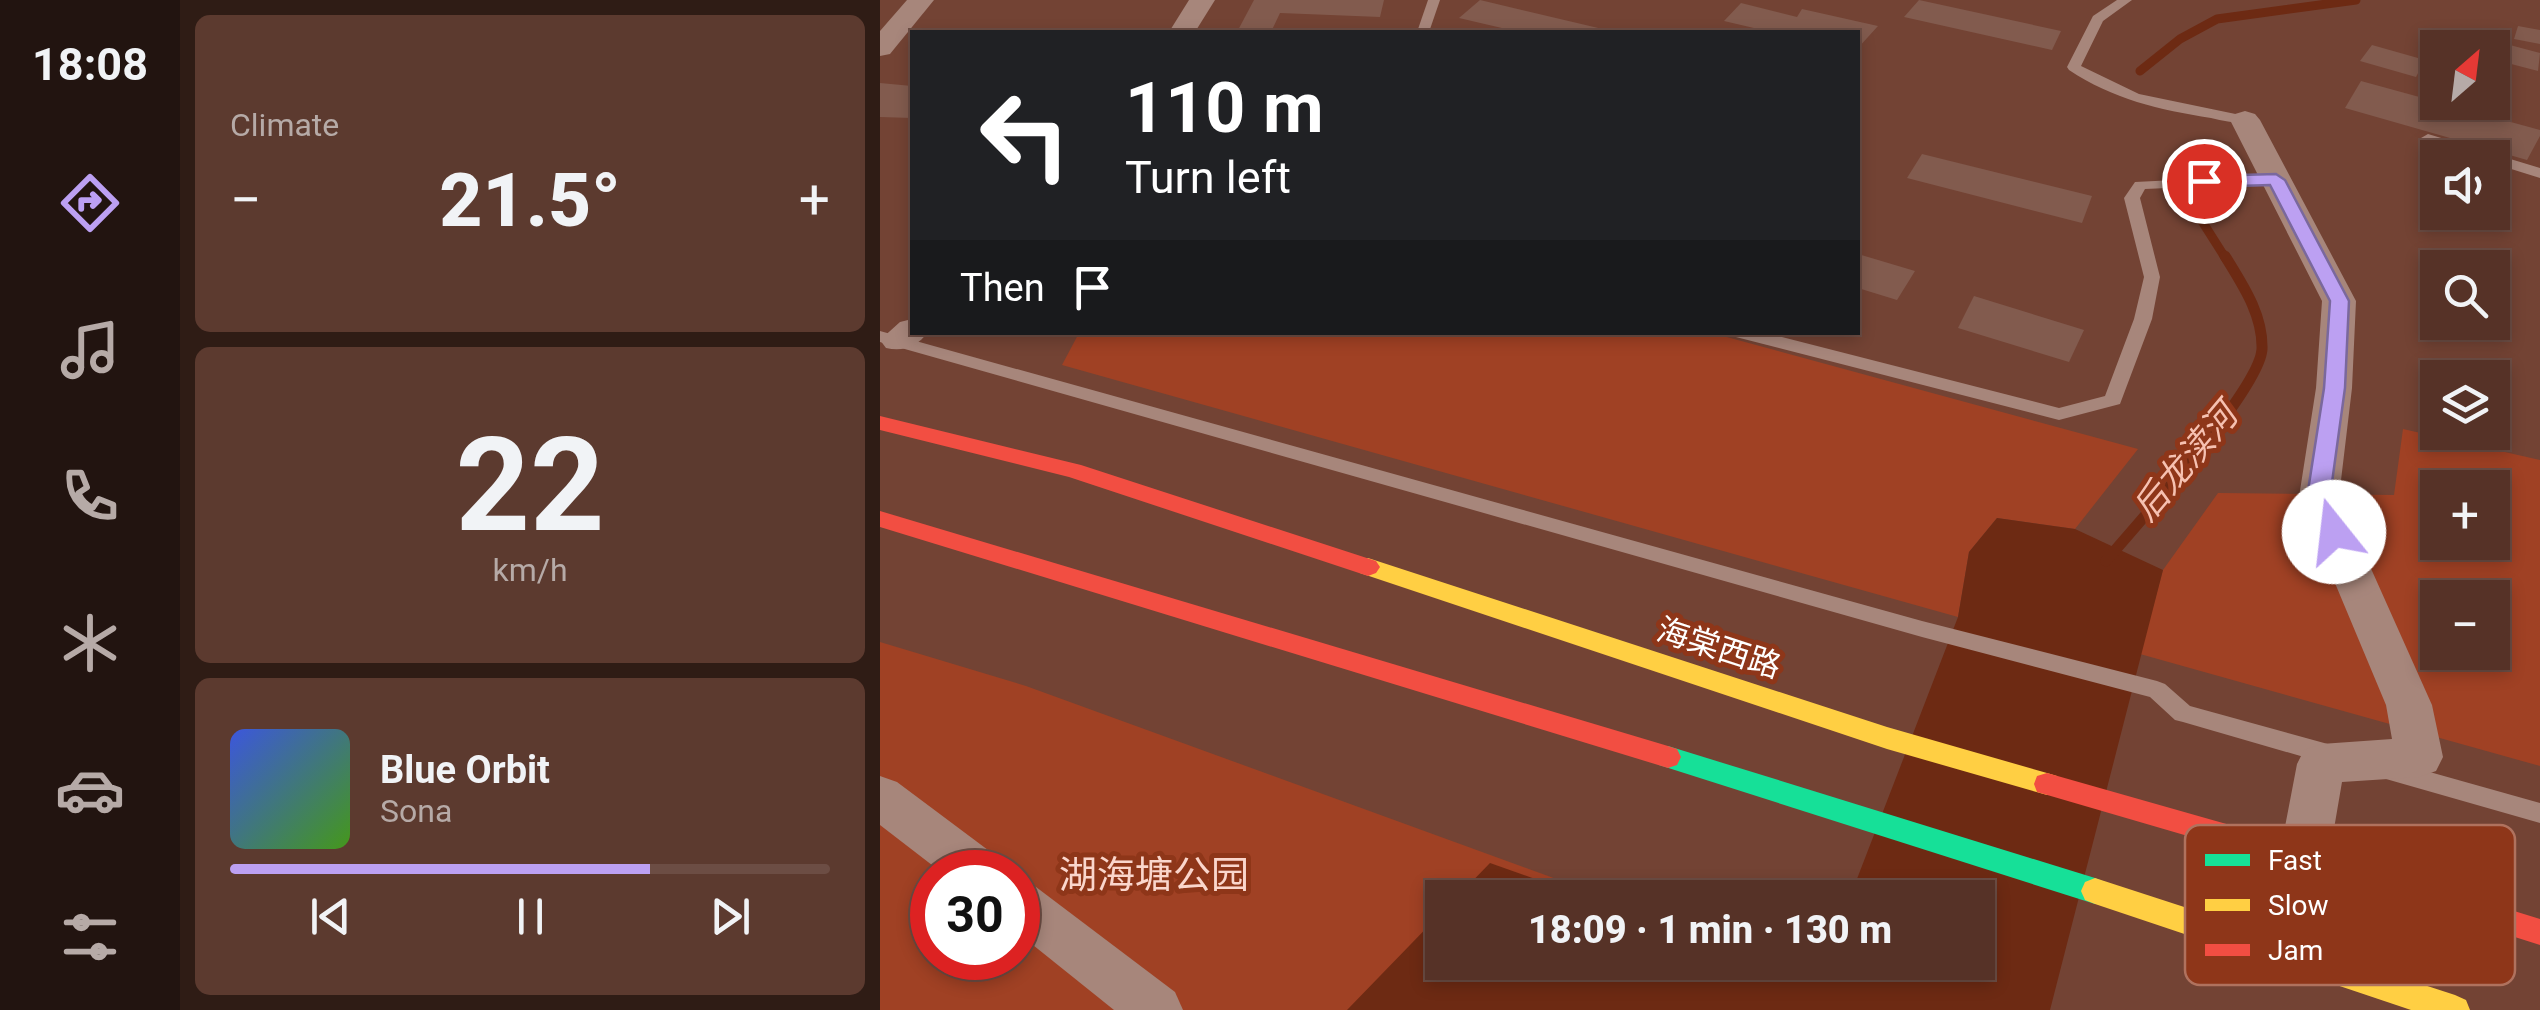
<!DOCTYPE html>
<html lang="en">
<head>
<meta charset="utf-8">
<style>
	:root { --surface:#563227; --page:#5c3a2f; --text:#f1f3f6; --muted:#b6aaa7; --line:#6c4d44; --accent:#bca0f2 }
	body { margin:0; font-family:Roboto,"Noto Sans SC",sans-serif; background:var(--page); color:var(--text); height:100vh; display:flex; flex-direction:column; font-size:38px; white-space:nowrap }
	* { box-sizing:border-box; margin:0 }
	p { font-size:32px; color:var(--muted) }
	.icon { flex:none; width:55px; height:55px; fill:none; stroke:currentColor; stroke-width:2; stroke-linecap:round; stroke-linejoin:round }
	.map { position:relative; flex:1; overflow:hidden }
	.panel { display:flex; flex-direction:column; gap:15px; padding:15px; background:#2f1c15; width:700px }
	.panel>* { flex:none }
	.top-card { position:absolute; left:30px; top:30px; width:950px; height:305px; border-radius:0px; box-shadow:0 5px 15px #0003,0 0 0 2px var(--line); background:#202124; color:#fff; overflow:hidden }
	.needle { width:65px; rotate:28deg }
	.tools { position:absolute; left:1540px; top:30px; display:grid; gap:20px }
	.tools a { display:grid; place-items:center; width:90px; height:90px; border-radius:0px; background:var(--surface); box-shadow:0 5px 15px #0003,0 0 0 2px var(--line); font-size:50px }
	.speed { position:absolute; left:30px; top:850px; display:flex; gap:20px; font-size:50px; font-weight:700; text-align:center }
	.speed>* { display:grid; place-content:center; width:130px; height:130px; border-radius:50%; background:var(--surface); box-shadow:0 5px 15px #0003,0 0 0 2px var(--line); line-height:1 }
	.speed .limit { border:15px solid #d22; background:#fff; color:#111 }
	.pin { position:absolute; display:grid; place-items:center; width:85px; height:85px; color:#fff; margin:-42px; border:5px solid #fff; border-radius:50%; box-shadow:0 2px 10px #0007 }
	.me { position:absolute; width:110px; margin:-55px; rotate:344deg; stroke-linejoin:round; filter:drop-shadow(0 0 8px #0008) }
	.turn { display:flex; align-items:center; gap:35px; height:210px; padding:0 50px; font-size:45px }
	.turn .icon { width:130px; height:130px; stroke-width:2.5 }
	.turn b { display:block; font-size:70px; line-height:85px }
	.then { display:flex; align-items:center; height:95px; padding:0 50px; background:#0003; gap:20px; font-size:38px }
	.big { font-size:75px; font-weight:800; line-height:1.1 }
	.panel .widget { flex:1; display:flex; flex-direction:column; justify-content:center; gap:15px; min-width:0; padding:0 35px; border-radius:15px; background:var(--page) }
	.panel .dial { align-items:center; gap:0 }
	.dial b { font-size:130px; line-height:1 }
	.song { display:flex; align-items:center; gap:30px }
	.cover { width:120px; height:120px; border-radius:15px; background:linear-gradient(135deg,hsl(230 70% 55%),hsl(100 70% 35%)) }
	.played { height:10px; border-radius:5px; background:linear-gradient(90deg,var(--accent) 70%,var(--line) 70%) }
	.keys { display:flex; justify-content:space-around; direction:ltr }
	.heat { display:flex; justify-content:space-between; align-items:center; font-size:55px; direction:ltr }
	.trip { position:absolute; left:545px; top:880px; width:570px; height:100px; border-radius:0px; background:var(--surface); box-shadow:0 5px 15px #0003,0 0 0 2px var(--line); font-weight:800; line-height:100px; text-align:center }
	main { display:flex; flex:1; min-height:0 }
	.tabs { display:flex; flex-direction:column; width:180px; justify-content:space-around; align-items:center; background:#221410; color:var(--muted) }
	.tabs .icon { width:70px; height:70px }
	.tabs .active { color:var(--accent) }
	.tabs b { font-size:45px; color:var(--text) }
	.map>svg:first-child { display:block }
	.green { fill:#a04124; fill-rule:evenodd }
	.water { fill:#6d2a13 }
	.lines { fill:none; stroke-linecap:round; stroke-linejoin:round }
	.stream-far1 { stroke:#6d2a13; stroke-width:9 }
	.stream { stroke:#6d2a13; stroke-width:11 }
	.building { fill:#825b4e }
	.lane { fill:#a7867b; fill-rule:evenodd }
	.street { fill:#a7867b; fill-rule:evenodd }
	.fast { fill:#16e098; fill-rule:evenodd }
	.slow { fill:#ffcf43; fill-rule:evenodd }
	.jam { fill:#f24e42; fill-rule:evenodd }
	.route { fill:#bca0f2; stroke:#7a689d; stroke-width:2.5 }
	.labels { text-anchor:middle; stroke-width:10; stroke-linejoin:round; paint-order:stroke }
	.street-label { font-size:32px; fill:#fff; stroke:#8e3619 }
	.water-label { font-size:35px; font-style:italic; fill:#f6c1b1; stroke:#8e3619 }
	.near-park-label { font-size:38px; fill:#fad6cc; stroke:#8e3619 }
	.key { fill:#8e3619; stroke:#b0725e; stroke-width:2.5 }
	.key-label { font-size:28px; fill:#fff }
</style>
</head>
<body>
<main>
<nav class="tabs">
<b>18:08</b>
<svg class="icon active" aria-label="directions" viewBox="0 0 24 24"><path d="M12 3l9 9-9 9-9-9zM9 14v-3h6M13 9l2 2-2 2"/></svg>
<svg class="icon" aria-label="music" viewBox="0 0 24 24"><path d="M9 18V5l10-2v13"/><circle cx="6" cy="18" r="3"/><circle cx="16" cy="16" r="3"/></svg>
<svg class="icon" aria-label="phone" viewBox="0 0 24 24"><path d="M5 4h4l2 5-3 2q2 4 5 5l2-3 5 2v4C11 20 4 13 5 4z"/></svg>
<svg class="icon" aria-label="climate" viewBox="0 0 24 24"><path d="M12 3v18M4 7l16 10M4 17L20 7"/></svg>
<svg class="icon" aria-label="car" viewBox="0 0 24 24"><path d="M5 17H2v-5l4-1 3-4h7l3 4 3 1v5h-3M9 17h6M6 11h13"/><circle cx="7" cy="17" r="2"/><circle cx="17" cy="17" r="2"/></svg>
<svg class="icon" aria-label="filters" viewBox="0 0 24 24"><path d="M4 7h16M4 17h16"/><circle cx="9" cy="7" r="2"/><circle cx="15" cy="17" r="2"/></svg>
</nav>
<section class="panel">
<div class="widget"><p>Climate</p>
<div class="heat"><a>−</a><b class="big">21.5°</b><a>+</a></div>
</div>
<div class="widget dial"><b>22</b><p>km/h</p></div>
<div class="widget">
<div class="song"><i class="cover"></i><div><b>Blue Orbit</b><p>Sona</p></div></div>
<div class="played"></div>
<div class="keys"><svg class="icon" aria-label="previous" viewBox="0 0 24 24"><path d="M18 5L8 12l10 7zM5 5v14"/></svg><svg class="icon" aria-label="pause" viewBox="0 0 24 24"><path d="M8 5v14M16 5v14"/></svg><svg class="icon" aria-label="next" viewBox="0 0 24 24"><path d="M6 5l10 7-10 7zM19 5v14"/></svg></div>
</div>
</section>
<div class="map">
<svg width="1660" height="1010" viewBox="0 0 1660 1010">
	<rect width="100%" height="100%" fill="#734334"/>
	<g class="green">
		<path d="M199,333H832L1258,449L1195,529L1117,518L1089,552L1078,617L182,365Z"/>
		<path d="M1523,429L1660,460V766L1260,654L1283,570L1338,493L1514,495ZM1558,488H1612V542H1558ZM1558,598H1612V652H1558Z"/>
		<path d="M0,642L146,686L726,897L562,898V962L904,963L1034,1010H0ZM52,872H138V958H52Z"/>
	</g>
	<g class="water">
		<path d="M1117,518L1195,529L1283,570L1170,1010H467L562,912V962L887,963L938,981L945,963L1098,962V898L970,897L1078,617L1089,552Z"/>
		<path d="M610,863L706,897H577Z"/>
	</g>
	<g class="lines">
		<g class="stream-far1">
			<path d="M1260,71L1300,39L1337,19L1476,0"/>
			<path d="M1320,218L1346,259"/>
		</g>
		<path class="stream" d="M1226,561C1257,524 1380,389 1382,349C1383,314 1362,284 1345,256"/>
	</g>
	<g class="building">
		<path d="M374,0H504L500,17L400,13L391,32H357Z"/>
		<path d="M600,0L731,31V32H639L579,18Z"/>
		<path d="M1039,0L1181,31L1172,50L1024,17Z"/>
		<path d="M861,3L917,17L922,9L998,26L978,48V32H891L844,21Z"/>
		<path d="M1638,26L1660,30V44L1634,39Z"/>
		<path d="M1611,40L1660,53L1658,71L1612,59V48H1606Z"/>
		<path d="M1492,45L1545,60L1536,77L1480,61Z"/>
		<path d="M1481,81L1660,130V136L1647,160L1465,108Z"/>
		<path d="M0,83L32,86V118L0,117Z"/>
		<path d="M1042,154L1212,196L1202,223L1027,178Z"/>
		<path d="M978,254L1035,271L1017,300L978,288Z"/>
		<path d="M1094,296L1204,330L1189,362L1078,328Z"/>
	</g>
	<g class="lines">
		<g class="lane">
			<path d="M548,0H560L549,32H537Z"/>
			<path d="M1237,0H1252L1223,21L1201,66L1259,94L1370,117V123C1357,124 1344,121 1331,118C1280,110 1232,99 1189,70L1187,67L1213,16Z"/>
			<path d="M1548,134L1660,168V178L1612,163V158H1594L1543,141L1541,138Z"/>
			<path d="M1396,175L1401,177V183L1265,189L1260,198L1280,277L1272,319L1240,404L1179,420L852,336L850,332H882L1179,408L1225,396L1254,319L1264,277L1244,198L1255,182Z"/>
			<path d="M0,331L1042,621L1277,681L1285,684L1310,706L1455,746L1463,749L1467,756L1463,763L1455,766L1303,722L1295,720L1270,697L1042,637L0,342Z"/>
			<path d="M1507,760L1660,803V823L1499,777L1495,770L1499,763Z"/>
		</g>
		<g class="street">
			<path d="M27,0H54L10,54L0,56V31Z"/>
			<path d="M309,0H335L315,32H289Z"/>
			<path d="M1365,111L1375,114L1380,120L1476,301L1472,388L1459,497L1552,705L1563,757L1556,771L1539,777L1462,782L1449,858L1442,874L1424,880L1406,874L1399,858L1417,764L1424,750L1441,744L1512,739L1506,705L1419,497L1436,388L1442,301L1350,120L1355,114Z"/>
			<path d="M32,319V332H48C37,347 23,352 6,348L0,340L20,322Z"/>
			<path d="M0,776L17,782L116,856L123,872H61L0,825Z"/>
			<path d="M138,880L156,887L295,992L303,1010H234L138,933Z"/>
		</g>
		<path class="fast" d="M788,746L1215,878L1225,882L1229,891L1225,900L1215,904L779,765L775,757L779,749Z"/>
		<g class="slow">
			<path d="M488,558L1007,727L1167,773L1177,776L1180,784L1177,792L1167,795L1007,749L480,573L476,567L480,561Z"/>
			<path d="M1215,878L1575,995L1586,1000L1590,1010H1531L1215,904L1205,900L1201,891L1205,882Z"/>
		</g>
		<g class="jam">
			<path d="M0,416L201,465L496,561L500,567L496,573L488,576L189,477L0,430Z"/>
			<path d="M0,511L788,746L797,749L801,757L797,765L788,768L0,527Z"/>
			<path d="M1167,773L1424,846L1660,919V945L1424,870L1157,792L1154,784L1157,776Z"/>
		</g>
	</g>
	<path class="route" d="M1396,174L1405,180L1469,301L1465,388L1450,497L1465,532L1454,540L1446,538L1427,497L1444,388L1450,301L1390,185L1324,187L1316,181L1324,176Z"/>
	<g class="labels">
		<g class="street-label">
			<text transform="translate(839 648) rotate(18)" y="11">海棠西路</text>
		</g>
		<g class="water-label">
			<text transform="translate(1305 462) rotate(-50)" y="12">后龙渎河</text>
		</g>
		<g class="near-park-label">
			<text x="274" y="888">湖海塘公园</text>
		</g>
	</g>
	<rect x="1305" y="825" width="330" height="160" rx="15" class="key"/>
	<rect x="1325" y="854" width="45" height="12" fill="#16e098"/>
	<rect x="1325" y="899" width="45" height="12" fill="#ffcf43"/>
	<rect x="1325" y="944" width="45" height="12" fill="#f24e42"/>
	<g class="key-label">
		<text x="1388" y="870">Fast</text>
		<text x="1388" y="915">Slow</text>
		<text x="1388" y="960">Jam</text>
	</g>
</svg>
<div class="tools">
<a><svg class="needle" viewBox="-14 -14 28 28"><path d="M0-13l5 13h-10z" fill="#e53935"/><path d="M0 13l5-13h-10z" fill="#b6aaa7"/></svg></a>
<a><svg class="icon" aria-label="sound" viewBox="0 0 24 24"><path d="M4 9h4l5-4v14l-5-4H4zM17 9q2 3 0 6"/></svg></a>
<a><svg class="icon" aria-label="search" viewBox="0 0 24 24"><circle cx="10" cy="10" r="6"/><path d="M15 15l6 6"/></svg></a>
<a><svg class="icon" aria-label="layers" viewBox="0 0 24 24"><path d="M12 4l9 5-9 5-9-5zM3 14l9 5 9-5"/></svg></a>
<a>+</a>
<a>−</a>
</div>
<div class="speed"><div class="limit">30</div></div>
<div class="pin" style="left:1324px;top:181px;background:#d93025"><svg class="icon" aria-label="arrive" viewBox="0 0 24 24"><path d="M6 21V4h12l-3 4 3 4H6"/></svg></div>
<svg class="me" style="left:1454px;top:532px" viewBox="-20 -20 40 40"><circle r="19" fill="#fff"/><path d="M0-13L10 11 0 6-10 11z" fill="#bca0f2"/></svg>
<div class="trip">18:09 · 1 min · 130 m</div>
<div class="top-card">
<div class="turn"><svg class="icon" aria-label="left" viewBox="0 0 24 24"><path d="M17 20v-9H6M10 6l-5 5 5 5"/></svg><div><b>110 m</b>Turn left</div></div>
<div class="then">Then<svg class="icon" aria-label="arrive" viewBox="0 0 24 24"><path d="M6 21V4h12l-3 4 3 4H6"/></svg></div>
</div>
</div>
</main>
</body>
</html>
